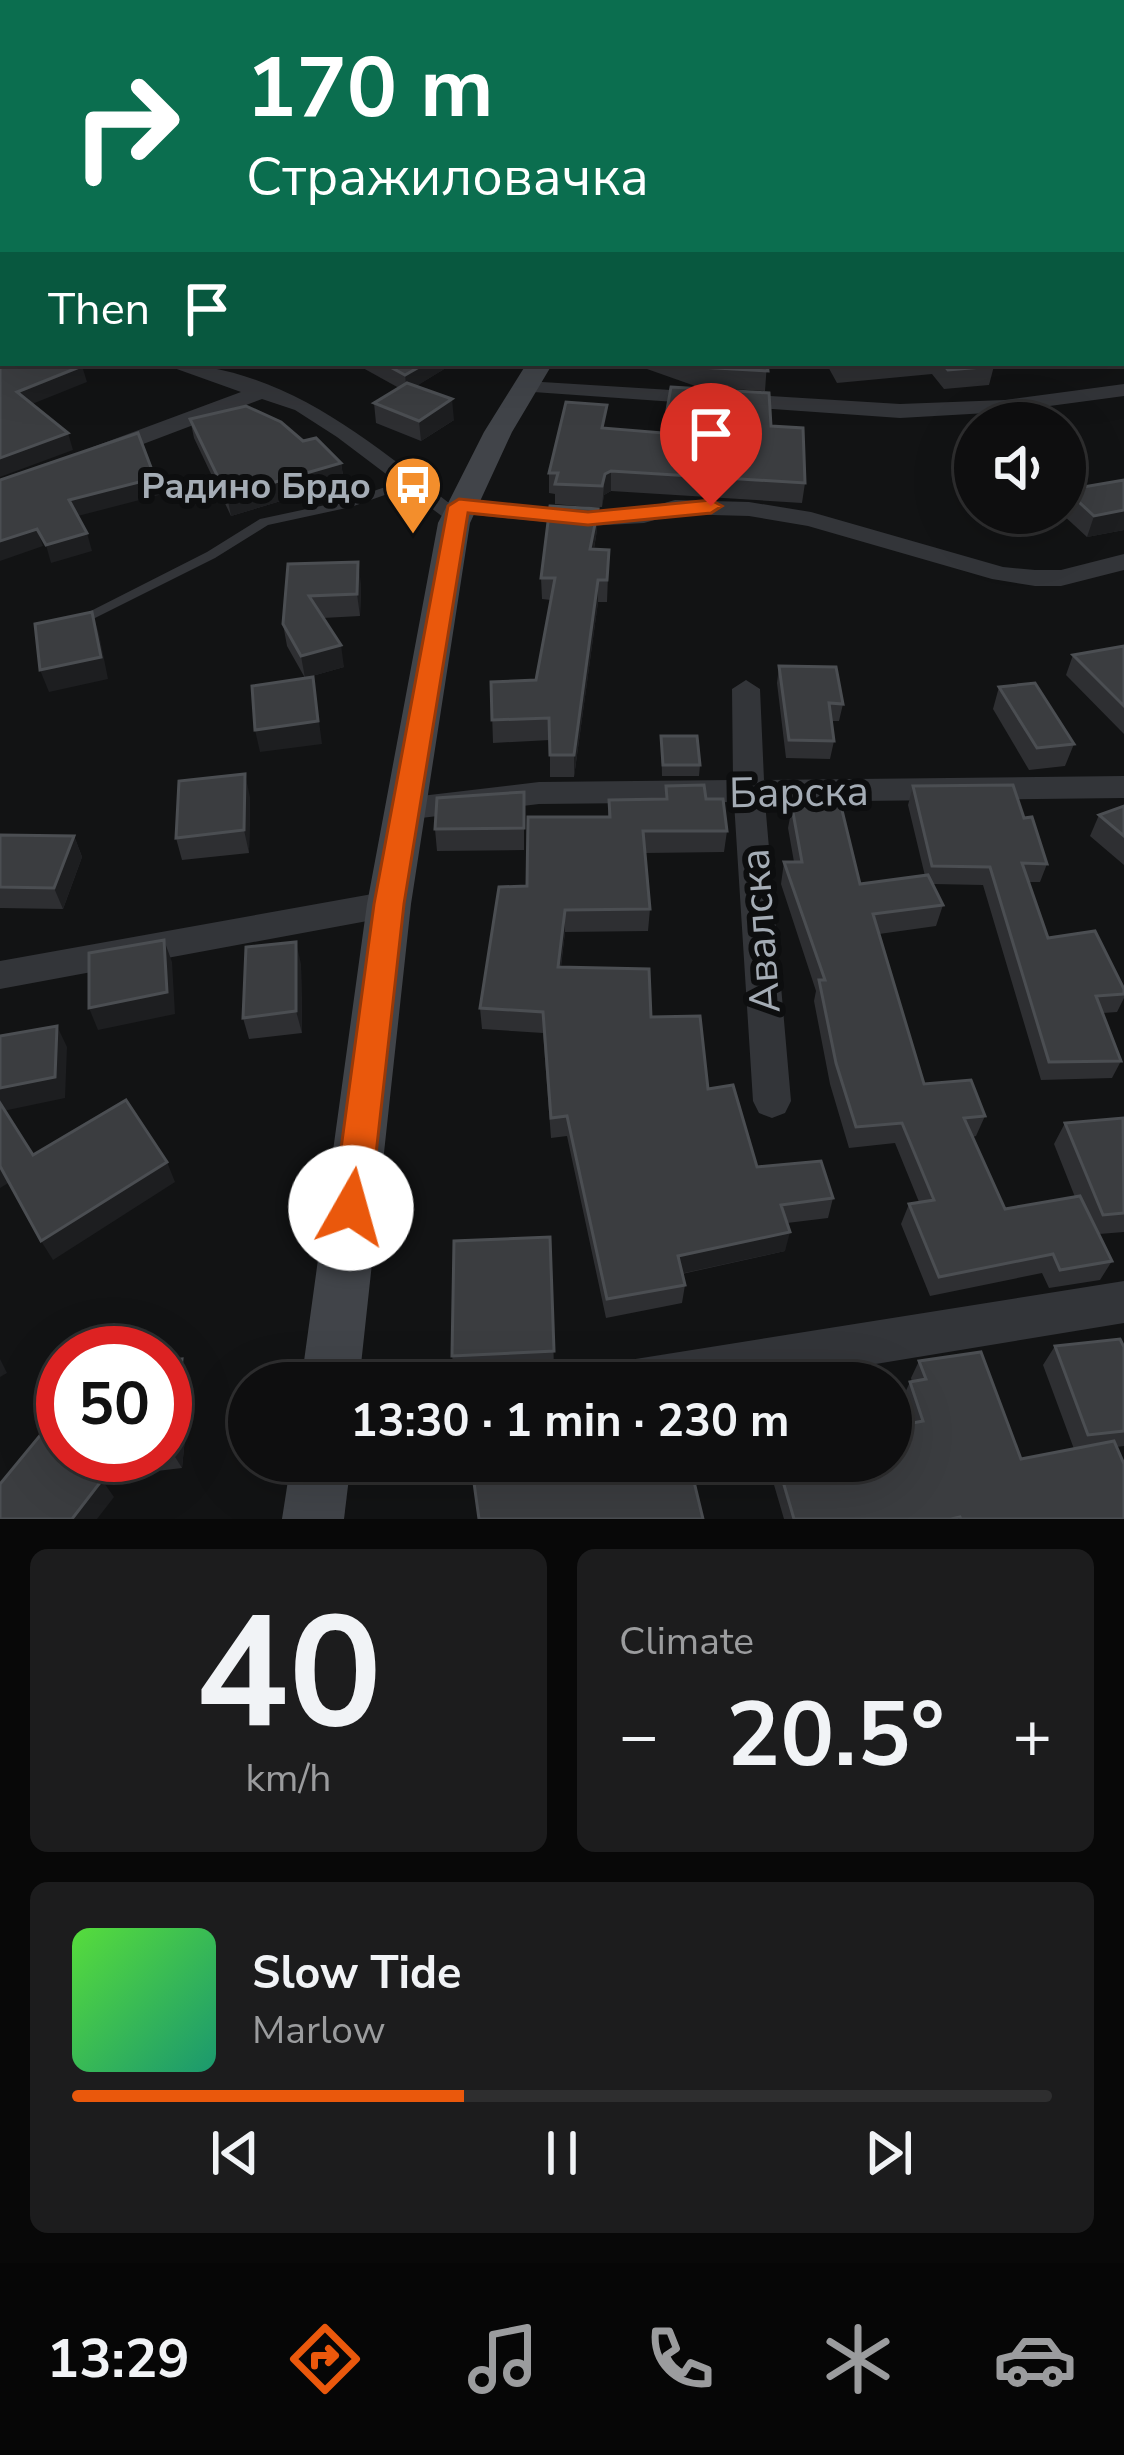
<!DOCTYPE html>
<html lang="en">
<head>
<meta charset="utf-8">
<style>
	:root { --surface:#0e0e0f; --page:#1c1c1d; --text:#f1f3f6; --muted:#9b9c9e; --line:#2e2e2f; --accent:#ea580c }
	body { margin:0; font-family:"Nunito Sans",sans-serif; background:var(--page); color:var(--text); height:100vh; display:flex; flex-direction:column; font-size:45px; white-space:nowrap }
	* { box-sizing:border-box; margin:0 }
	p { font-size:39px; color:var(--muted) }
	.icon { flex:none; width:66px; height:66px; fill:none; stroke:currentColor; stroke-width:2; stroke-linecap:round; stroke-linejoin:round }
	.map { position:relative; height:1519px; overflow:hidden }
	.side { display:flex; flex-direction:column; gap:30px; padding:30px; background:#080808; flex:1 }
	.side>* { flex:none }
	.hud { position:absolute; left:0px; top:0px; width:1125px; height:366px; box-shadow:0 12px 48px #0002,0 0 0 3px var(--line); background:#0b6e4f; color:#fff; overflow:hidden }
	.tools { position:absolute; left:954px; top:402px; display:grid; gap:24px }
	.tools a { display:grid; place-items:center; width:132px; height:132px; border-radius:50%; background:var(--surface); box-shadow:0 12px 48px #0002,0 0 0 3px var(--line); font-size:60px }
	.speed { position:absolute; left:36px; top:1326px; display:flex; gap:24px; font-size:60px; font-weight:700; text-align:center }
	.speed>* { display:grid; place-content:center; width:156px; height:156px; border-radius:50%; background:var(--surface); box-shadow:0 12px 48px #0002,0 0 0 3px var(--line); line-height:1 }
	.speed .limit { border:18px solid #d22; background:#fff; color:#111 }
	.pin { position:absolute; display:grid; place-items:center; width:102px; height:102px; color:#fff; margin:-123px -51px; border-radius:50% 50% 50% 0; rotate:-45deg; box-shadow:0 0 12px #0007 }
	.pin .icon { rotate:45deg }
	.me { position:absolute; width:132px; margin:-66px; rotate:7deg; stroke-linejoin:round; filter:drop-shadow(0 0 9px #0008) }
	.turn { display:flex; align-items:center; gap:42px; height:252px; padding:0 48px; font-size:54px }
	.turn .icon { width:156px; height:156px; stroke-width:2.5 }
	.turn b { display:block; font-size:84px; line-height:102px }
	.then { display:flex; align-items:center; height:114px; padding:0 48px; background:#0003; gap:24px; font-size:45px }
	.big { font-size:90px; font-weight:700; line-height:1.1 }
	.side .tile { flex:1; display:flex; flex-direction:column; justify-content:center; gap:18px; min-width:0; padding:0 42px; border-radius:18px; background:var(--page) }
	.side .dial { align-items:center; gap:0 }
	.dial b { font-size:156px; line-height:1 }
	.song { display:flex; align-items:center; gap:36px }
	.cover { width:144px; height:144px; border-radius:18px; background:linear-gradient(135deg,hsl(110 70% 55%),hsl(160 70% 35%)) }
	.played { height:12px; border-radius:6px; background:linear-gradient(90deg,var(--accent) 40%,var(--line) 40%) }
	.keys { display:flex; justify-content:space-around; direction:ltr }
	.heat { display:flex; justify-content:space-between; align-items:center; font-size:66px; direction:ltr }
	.side .tiles { flex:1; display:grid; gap:30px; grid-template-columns:1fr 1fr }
	.tile:last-child { grid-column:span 2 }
	.trip { position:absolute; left:228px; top:1362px; width:684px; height:120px; border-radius:60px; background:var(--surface); box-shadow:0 12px 48px #0002,0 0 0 3px var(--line); font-weight:700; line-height:120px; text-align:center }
	.dock { display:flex; height:192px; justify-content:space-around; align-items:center; background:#060606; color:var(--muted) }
	.dock .icon { width:84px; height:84px }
	.dock .active { color:var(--accent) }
	.dock b { font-size:54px; color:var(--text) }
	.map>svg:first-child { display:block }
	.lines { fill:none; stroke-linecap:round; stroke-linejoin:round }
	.path { stroke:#393c40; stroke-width:3; stroke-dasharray:3 4.5; stroke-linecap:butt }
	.lane { fill:#333539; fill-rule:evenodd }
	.street { fill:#333539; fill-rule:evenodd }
	.secondary { fill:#414449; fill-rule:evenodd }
	.primary { fill:#4f5358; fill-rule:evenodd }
	.wall { fill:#2e2f32 }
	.shaded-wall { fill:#1d1e20 }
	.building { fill:#3b3d40; stroke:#4b4e52; stroke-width:3 }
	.route { fill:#ea580c; stroke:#983908; stroke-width:3 }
	.labels { text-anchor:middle; stroke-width:12; stroke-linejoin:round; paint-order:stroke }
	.far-poi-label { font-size:36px; font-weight:bold; fill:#a4acb5; stroke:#0d0e0f; text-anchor:end }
	.street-label { font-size:42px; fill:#a4acb5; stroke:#0d0e0f }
</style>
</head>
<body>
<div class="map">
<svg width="1124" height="1519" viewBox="0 0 1124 1519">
	<rect width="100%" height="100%" fill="#121314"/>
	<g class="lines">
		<path class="path" d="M764,3L777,0"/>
		<g class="lane">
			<path d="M938,0H944L941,3H935Z"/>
			<path d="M406,480L412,484L410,486L351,507L268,525L215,558L87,622H77L75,619L207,552L260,519L344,501Z"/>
		</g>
		<g class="street">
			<path d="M51,0H63L49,3Z"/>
			<rect x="1122" y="96" width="2" height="8"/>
			<rect x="0" y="240" width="3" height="17"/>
			<path d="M160,363C276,363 363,435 449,503L459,499L588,512L643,509L675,500L749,502L811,512L1003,567L1035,570H1061L1124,554V570L1061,586H1035L992,579L808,526L749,516L676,514L644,523L588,526L463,514L467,519L455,526L337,437L295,410L262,399L109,457H93V447L241,392Z"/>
			<path d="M526,381L900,404L1005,400L1124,384V396L1005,412L900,418L519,391V383Z"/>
			<path d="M746,680L760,689L764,780L1124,776V798L765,802L791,1101L785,1113L772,1118L759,1113L753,1101L734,802L539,804L404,820L393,817L388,809L393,801L404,798L539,782L733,780L732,689Z"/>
			<path d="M389,891L401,895L406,904L401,913L389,917L0,989V961Z"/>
			<path d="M1124,1281V1323L760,1383H601L607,1367L623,1361Z"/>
		</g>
		<g class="secondary">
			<path d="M849,0H873L875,3H851Z"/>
			<path d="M527,363H553L512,432L470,523L411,904L359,1383H301L367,904L438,523L484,432Z"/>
			<path d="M291,1461H351L344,1519H282Z"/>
		</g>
		<g class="primary">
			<path d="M806,0H837L804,3Z"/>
			<rect x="0" y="73" width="3" height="12"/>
		</g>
	</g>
	<g class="wall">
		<path d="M354,363H454L416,386L454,420L421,441L376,423L374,403L399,388Z"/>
		<path d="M647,363H767L765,391L698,387L647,369Z"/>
		<path d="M826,363H991L994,366L989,385L944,389L932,374L837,383Z"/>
		<path d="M190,419L303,441L341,463L344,482L231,516L194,438Z"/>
		<path d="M771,426L805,483L802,503L611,491L604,495L602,507H588L555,504V494L549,493V473L663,433Z"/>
		<path d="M1124,480V530L1087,537L1061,513H1065L1066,490Z"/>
		<path d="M597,530L594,549L609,550L607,602H598L574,777H550V740L493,743L491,682L536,680L551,600L542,599L541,578Z"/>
		<path d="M288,564L361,584L360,616L323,618L344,667L305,678L287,646L283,624Z"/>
		<path d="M1124,646V734L1066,675L1073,655Z"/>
		<path d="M779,666L843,704L839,721H831L834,741L830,759L786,758L777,683Z"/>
		<path d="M999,687L1074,744L1065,766L1029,770L993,709Z"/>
		<path d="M661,736L700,765L699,776H662Z"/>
		<path d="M666,786L706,799L727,831L724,852L645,853L650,909L648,931L565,932L561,967L651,1017L708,1089L757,1167L833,1198L828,1218L787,1223L785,1251L682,1274L685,1285L682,1303L606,1318L567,1136L551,1138L543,1033L482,1029L480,1008L527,886L608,817L609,800L665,799Z"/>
		<path d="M913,786L1024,818L1047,864L1040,882H1028L1048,938L1124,989V998L1117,1012L1103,1013L1121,1061L1112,1078L1041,1080L983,885L933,884L943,905L936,926L879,934L924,1084L985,1116L976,1136L973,1137L1005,1209L1075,1197L1054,1144L1065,1123L1124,1121V1232L1099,1234L1112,1261L1100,1280L1049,1288L1042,1273L930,1296L901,1224L909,1204L919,1202L895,1143L849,1148L830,1084L814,1001L816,991L781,884L784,862H794L788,828L792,807L860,884L925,876L908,805Z"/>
		<path d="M524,792V850L437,851L435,829Z"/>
		<path d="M250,797L249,853L182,860L176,838Z"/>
		<path d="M1124,806V865L1090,836L1099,815Z"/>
		<path d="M0,835L74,836L82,857L63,909L0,908Z"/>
		<path d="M301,964L302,1033L249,1039L243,1018Z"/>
		<path d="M550,1237L554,1369L455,1374L452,1356Z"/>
		<path d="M1055,1346L1124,1347V1446L1116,1447L1124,1519H784L767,1461H891L910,1423L902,1399L910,1382H912L911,1378L919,1361L1021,1459L1074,1449L1043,1365Z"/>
		<path d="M165,1361L191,1378L182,1468L140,1473L129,1455H165Z"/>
	</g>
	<g class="shaded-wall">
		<path d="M426,363H454L407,392L405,375Z"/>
		<path d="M82,366L87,382L22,408L17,392Z"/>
		<path d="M452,399L454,420L421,441L419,421Z"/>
		<path d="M68,433L73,450L0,477V458Z"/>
		<path d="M341,463L344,482L231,516L227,496Z"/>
		<path d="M611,471V491L604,495L602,507L605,474Z"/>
		<path d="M155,478L159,495L74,517L69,500Z"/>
		<path d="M598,509L597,530L590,571V549Z"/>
		<path d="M1124,510V530L1087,537L1094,516Z"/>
		<path d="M37,529L43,546L0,561V541Z"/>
		<path d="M87,533L92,551L51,563L46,545Z"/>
		<path d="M358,562L361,584L360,616L357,594Z"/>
		<path d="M598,580V602L574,777V755Z"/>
		<path d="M92,612L99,634L108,679L49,692L40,670Z"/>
		<path d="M341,645L344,667L305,678L301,656Z"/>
		<path d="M313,677L322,744L260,752L255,730Z"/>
		<path d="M245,774L250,797L249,853L244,830Z"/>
		<path d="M74,836L82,857L63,909L54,888Z"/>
		<path d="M565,910V932L558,988V967Z"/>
		<path d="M164,940L172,962L175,1014L98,1030L89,1008Z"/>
		<path d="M296,942L301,964L302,1033L296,1011Z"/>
		<path d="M57,1026L67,1047L65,1098L3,1111L0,1105V1088Z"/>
		<path d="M167,1162L175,1182L53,1260L41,1241Z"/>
		<path d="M0,1166L10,1182L0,1188Z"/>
		<path d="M790,1232L785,1251L675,1275L678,1256Z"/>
		<path d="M0,1359L7,1373L0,1377Z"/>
		<path d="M182,1359L191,1378L182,1468L172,1452Z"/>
		<path d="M102,1480L114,1497L97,1519H72Z"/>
	</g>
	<g class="building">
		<path d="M3,106V196H0V107Z"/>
		<path d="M1122,202L1124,203V324H1122Z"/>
		<path d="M0,286L3,289V363H80L82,366L17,392L68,433L0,458V311H2L3,296L0,295Z"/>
		<path d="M383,363H426L405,375Z"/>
		<path d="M687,363H767L768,371L699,367Z"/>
		<path d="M942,363H991L994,366L948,370Z"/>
		<path d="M407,383L452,399L419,421L374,403Z"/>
		<path d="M671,387L769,393L771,426L803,428L805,483L611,471L605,474L602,486L555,484L558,473H549L566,402L607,405L602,428L663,433Z"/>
		<path d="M246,406L281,422L303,441L316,438L341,463L227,496L190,419Z"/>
		<path d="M138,433L155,478L69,500L87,533L46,545L37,529L0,541V480Z"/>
		<path d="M1124,480V510L1094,516L1066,490Z"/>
		<path d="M550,506L598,509L590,549L609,550L607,580H598L574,755H550L549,718L492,720L491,682L536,680L555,578H541Z"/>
		<path d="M358,562L357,594L309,596L341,645L301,656L283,624L288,564Z"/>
		<path d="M92,612L101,657L40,670L35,624Z"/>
		<path d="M1124,646V706L1073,655Z"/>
		<path d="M779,666L836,667L843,704L829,703L834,741L789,740Z"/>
		<path d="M313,677L318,721L255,730L252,686Z"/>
		<path d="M1035,683L1074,744L1037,748L999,687Z"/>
		<path d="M661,736H697L700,765H663Z"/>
		<path d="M245,774L244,830L176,838L179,781Z"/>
		<path d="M704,785L706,799H723L727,831H643L650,909L565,910L558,967L649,969L651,1017L700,1016L708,1089L733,1085L757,1167L821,1161L833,1198L781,1205L790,1232L678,1256L685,1285L607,1299L567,1116L551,1118L543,1012L480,1008L499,887L527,886L528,817H610L609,800L667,799L666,786Z"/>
		<path d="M1013,785L1024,818L1032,817L1047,864L1022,863L1048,938L1095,931L1124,989V994L1096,996L1121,1061L1049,1062L990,867L932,866L913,786Z"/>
		<path d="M524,792V828L435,829L437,798Z"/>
		<path d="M841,806L860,884L928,875L943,905L873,914L924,1084L971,1080L985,1116L964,1118L1005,1209L1080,1196L1112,1261L1060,1270L1053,1254L939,1277L909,1204L934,1200L902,1123L856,1127L836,1063L819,980H825L784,862H802L792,807Z"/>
		<path d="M1124,806V836L1099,815Z"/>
		<path d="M0,835L74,836L54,888L0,887Z"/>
		<path d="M164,940L167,992L89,1008V953Z"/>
		<path d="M296,942V1011L243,1018L246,947Z"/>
		<path d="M57,1026L55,1077L0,1088V1036Z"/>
		<path d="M126,1100L167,1162L41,1241L0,1166V1103L33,1155Z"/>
		<path d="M1123,1118L1124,1213L1103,1215L1065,1123Z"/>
		<path d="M550,1237L554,1351L452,1356L454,1241Z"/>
		<path d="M1120,1339L1124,1347V1431L1088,1435L1055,1346Z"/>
		<path d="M981,1352L1021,1459L1114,1441L1124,1464V1519H961L960,1517L951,1519H794L777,1461H891V1427L923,1421L910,1382L926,1379L919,1361Z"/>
		<path d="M182,1359L172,1452H165V1361Z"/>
		<path d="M42,1433L63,1450V1455H70L102,1480L72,1519H0V1484Z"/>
		<path d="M471,1461H556L557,1463L569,1461H689L703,1519H479Z"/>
	</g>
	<path class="route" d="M459,499L588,512L711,500L722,506L711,513L588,525L468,513L404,904L370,1208L364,1220L351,1225L338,1220L333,1208L374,904L448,506Z"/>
	<defs>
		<g id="bus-pin" transform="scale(3)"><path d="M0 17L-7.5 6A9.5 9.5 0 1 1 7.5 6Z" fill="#f38e2c" stroke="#0d0e0f"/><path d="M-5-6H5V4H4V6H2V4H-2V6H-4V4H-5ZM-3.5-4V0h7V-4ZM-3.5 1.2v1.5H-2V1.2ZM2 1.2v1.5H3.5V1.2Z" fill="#fff"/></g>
	</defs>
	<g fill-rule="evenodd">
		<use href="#bus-pin" x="413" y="485"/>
	</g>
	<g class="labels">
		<g class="far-poi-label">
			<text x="371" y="498">Радино Брдо</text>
		</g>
		<g class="street-label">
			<text transform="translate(799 791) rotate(-1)" y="15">Барска</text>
			<text transform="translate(759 931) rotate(-94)" y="15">Авалска</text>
		</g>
	</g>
</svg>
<div class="tools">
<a><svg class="icon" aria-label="sound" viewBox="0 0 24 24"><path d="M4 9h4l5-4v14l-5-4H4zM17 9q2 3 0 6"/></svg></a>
</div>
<div class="speed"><div class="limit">50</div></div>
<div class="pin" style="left:711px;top:506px;background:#d93025"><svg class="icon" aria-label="arrive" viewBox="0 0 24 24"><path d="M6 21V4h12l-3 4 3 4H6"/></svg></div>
<svg class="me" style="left:351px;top:1208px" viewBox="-20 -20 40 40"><circle r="19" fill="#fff"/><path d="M0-13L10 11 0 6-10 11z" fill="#ea580c"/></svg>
<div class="trip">13:30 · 1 min · 230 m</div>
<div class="hud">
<div class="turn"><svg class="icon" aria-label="right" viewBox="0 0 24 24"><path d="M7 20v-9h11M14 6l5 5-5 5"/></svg><div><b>170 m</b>Стражиловачка</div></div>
<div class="then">Then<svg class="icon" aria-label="arrive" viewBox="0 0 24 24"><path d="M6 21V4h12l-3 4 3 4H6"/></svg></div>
</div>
</div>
<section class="side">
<div class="tiles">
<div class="tile dial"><b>40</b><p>km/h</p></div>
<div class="tile"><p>Climate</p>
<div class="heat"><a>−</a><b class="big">20.5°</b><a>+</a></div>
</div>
<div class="tile">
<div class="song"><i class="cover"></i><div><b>Slow Tide</b><p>Marlow</p></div></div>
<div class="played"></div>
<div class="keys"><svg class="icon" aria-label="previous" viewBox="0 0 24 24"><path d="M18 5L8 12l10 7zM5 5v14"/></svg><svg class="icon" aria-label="pause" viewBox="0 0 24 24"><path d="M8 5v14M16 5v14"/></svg><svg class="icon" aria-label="next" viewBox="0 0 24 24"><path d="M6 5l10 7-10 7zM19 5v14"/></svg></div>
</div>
</div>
</section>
<nav class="dock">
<b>13:29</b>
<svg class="icon active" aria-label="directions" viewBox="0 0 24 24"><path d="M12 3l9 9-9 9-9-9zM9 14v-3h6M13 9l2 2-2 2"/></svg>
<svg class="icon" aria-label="music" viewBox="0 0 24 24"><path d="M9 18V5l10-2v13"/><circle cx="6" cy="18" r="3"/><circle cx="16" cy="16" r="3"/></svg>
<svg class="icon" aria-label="phone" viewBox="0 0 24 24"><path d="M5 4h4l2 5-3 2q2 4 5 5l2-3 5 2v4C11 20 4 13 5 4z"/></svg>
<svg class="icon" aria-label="climate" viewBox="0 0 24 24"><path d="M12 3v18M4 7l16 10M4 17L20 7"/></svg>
<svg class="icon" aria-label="car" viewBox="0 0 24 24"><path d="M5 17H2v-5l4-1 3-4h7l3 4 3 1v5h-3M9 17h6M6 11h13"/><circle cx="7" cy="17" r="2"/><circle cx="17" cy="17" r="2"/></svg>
</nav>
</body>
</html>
